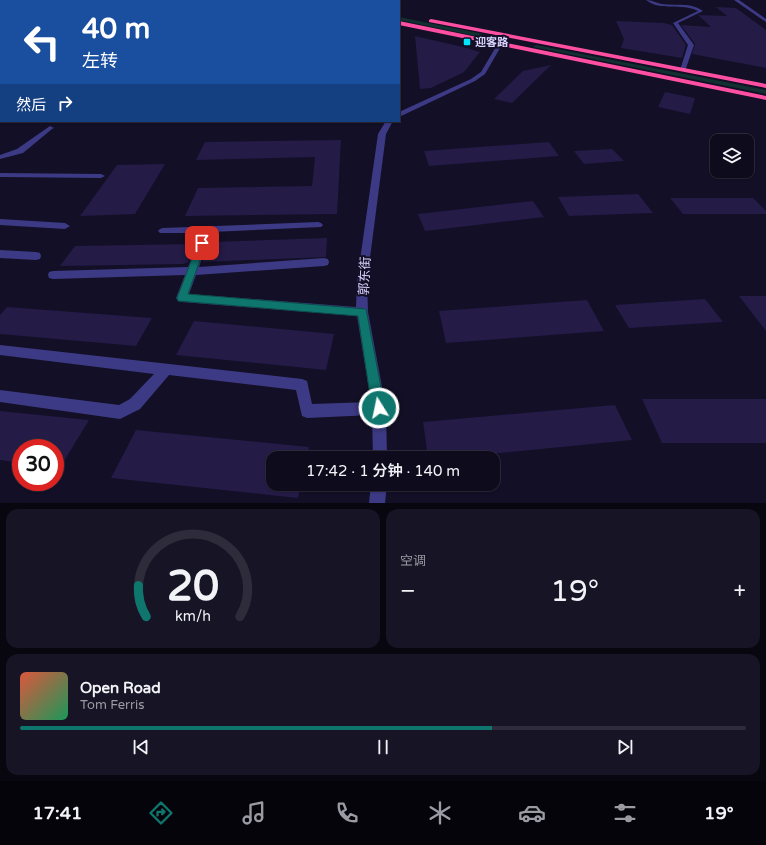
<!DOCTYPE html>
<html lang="zh">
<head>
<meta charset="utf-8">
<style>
	:root { --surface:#0e0b1c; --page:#171425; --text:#f1f3f6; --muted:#9b9ba3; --line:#2e2b3b; --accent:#0f766e }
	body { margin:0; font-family:"Varela Round","Noto Sans SC",sans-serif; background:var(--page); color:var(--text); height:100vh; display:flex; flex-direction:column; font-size:15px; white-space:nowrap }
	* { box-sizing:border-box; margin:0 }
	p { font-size:13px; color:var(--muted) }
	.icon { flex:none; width:22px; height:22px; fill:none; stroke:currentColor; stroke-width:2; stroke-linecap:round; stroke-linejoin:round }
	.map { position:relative; height:503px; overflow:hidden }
	.sheet { display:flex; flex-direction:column; gap:6px; padding:6px; background:#08060f; flex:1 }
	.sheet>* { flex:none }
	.hud { position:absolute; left:0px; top:0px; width:400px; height:122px; box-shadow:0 1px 3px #0004,0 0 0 1px var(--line); background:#1a4fa0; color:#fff; overflow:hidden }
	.buttons { position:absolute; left:710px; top:134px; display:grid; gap:8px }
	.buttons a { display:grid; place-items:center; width:44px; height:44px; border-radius:8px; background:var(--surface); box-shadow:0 1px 3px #0004,0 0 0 1px var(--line); font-size:20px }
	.speed { position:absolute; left:12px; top:439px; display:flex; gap:8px; font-size:20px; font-weight:700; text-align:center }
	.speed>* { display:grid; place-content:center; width:52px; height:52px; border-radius:50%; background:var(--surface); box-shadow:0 1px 3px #0004,0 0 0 1px var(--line); line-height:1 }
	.speed .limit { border:6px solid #d22; background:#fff; color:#111 }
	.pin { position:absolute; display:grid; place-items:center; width:34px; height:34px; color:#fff; margin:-17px; border-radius:8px; box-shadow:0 2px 6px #0006 }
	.me { position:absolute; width:44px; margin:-22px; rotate:350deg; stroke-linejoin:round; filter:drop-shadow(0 0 3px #0008) }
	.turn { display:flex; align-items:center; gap:14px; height:84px; padding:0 16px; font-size:18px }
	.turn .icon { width:52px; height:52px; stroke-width:2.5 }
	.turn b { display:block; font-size:28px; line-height:34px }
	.then { display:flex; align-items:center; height:38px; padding:0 16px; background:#0003; gap:8px; font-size:15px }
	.big { font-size:30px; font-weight:600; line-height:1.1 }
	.sheet .card { flex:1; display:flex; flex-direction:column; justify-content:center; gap:6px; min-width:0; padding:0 14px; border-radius:12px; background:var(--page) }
	.sheet .dial { align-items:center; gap:0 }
	.dial svg { height:104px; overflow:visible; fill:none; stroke:var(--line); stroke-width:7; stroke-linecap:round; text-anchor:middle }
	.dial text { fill:var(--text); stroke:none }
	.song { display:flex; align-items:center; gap:12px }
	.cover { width:48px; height:48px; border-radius:6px; background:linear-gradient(135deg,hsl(10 70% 55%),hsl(150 70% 35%)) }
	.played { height:4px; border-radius:2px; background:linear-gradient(90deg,var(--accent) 65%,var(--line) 65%) }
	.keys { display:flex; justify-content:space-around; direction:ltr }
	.heat { display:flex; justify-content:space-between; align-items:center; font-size:22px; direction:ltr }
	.sheet .tiles { flex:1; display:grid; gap:6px; grid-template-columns:1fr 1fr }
	.card:last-child { grid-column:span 2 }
	.trip { position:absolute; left:266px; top:451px; width:234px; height:40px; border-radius:12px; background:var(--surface); box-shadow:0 1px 3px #0004,0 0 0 1px var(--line); font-weight:600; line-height:40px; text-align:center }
	.menu { display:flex; height:64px; justify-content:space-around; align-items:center; background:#06040b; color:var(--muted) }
	.menu .icon { width:28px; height:28px }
	.menu .current { color:var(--accent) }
	.menu b { font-size:18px; color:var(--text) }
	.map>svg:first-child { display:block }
	.green { fill:#12302f }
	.building { fill:#241b47 }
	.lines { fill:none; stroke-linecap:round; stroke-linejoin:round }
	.minor { fill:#3d3a85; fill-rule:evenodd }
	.highway { fill:#ff4fa3; fill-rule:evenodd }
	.route { fill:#0f766e; stroke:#0a4d48 }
	.poi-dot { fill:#00e5ff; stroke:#130f26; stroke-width:1.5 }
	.labels { text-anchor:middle; stroke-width:4; stroke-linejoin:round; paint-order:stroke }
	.far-poi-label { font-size:11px; font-weight:bold; fill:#d9d4ff; stroke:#130f26; text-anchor:start }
	.street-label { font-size:13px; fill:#d9d4ff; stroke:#130f26 }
</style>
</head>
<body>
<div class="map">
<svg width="766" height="503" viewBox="0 0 766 503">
	<rect width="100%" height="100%" fill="#130f26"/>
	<g class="green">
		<path d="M399,17L483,34L480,37L399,20Z"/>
		<path d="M536,45L766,90V94L533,47Z"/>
	</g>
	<g class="building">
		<path d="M716,7L736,8L766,30V68L692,54L695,44L681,25L711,27L698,15L727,16Z"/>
		<path d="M616,21L664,23L672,25L686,45L682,58L621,48L624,39Z"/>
		<path d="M415,36L467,48L480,52L464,72L431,88L420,89Z"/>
		<path d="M551,65L512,103L494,99L523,71Z"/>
		<path d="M665,92L695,98L690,114L658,107Z"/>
		<path d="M341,140L337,214L185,216L198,188L312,186L315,157L196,160L205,142Z"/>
		<path d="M549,142L559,156L429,166L424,151Z"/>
		<path d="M612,149L624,161L584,164L574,151Z"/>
		<path d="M165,164L135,214L80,216L117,165Z"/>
		<path d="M638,194L653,213L569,216L558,197Z"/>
		<path d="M670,198H753L766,211V214H683Z"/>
		<path d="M533,201L544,217L425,231L418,214Z"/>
		<path d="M327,238L326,257L202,262L209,243L212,242Z"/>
		<path d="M195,244L188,262L183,264L60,266L75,246Z"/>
		<path d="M739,296H766V331Z"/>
		<path d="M705,299L723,322L629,328L615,305Z"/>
		<path d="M587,300L604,331L446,343L439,311Z"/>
		<path d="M7,307L152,318L136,346L0,334V315Z"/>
		<path d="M194,321L334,334L326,370L176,355Z"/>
		<path d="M642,399H766V443H662Z"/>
		<path d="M615,405L632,440L448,458H428L423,422Z"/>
		<path d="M0,411L89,420L55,476V448H21V463L0,460Z"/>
		<path d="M136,430L309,447L307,458H273V484H301L298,498L111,478Z"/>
	</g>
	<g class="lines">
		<g class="minor">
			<path d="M646,0C652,0 656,3 662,4C676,6 691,2 703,11L678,23L694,45L685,71L680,70L688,45L673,23L698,11C681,2 661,12 646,0Z"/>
			<path d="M734,0H739L766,19V22Z"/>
			<path d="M503,35L507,36L485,74L475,81L399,117V112L471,79L481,72Z"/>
			<rect x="0" y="36" width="1" height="2"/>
			<path d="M386,121H393L386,134L367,281L368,312L386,408L387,458H373L372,415L307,418L302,416L296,390L169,375L140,409L120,419L0,402V390L119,405L130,399L154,374L0,355V345L302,379L307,381L312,404L371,402L357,316L182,302L178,301L176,298L185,275L53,279L49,278L48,275L49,272L53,271L188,267L201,233H160L158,231L160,229L163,228L318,222L321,223L323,225L321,227L211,232L199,267L324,258L328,259L329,262L328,265L324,266L196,275L189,294L356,307L357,281L378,134Z"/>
			<path d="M50,126L54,128L52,129L23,153L0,159V155L17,149Z"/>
			<path d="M0,173L101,174L105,176L101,178L0,177Z"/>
			<path d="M0,219L65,223L70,226L65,229L0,225Z"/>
			<path d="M0,250L36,252L40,253L41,256L40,259L36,260L0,258Z"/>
			<path d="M371,484H387L385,503H369Z"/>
		</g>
		<g class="highway">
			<rect x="284" y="0" width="8" height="1"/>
			<rect x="320" y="0" width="9" height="1"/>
			<path d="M431,19L766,84V88L429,22V20Z"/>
			<path d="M399,21L766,96V100L399,25Z"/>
		</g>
	</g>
	<path class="route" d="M202,240L206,243L188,294L366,309L385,408L383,412L379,414L374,412L372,408L358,316L178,301L177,298L198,243Z"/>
	<rect class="poi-dot" x="463" y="38" width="8" height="8" rx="2"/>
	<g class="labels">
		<g class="far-poi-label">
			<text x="475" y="46">迎客路</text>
		</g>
		<g class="street-label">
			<text transform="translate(364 276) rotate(-87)" y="5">郭东街</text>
		</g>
	</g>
</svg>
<div class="buttons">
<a><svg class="icon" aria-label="layers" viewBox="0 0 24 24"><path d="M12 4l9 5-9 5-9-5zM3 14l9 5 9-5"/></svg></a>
</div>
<div class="speed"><div class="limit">30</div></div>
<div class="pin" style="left:202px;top:243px;background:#d93025"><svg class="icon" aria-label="arrive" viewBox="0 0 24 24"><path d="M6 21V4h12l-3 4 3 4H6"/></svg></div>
<svg class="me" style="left:379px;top:408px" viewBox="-20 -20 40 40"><circle r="17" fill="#0f766e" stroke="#fff" stroke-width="3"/><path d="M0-11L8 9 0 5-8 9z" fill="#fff"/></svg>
<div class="trip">17:42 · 1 分钟 · 140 m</div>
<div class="hud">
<div class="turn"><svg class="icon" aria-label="left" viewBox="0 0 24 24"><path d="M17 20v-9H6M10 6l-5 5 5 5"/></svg><div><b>40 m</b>左转</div></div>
<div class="then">然后<svg class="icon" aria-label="right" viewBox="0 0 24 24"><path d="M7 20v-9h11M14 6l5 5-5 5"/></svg></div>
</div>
</div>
<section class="sheet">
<div class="tiles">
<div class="card dial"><svg viewBox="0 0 100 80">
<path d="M14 69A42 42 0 1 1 86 69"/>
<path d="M14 69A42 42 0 0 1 8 45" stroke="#0f766e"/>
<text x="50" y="56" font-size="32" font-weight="700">20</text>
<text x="50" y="72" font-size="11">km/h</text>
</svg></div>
<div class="card"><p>空调</p>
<div class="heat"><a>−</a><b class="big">19°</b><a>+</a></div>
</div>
<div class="card">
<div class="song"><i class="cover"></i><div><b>Open Road</b><p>Tom Ferris</p></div></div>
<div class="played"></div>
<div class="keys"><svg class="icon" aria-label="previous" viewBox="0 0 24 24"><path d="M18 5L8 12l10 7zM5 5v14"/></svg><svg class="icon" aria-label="pause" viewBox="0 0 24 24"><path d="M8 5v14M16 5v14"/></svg><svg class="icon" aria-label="next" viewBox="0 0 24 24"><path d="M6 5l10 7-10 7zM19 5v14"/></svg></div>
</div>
</div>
</section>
<nav class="menu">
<b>17:41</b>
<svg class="icon current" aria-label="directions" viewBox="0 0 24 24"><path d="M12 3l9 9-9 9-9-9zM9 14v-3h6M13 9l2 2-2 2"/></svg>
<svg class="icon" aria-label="music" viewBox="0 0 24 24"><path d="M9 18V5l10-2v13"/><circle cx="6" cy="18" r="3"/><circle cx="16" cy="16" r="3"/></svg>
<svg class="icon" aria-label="phone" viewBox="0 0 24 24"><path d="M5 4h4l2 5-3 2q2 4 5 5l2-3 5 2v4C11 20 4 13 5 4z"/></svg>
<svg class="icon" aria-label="climate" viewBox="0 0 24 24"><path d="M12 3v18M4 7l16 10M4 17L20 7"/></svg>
<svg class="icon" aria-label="car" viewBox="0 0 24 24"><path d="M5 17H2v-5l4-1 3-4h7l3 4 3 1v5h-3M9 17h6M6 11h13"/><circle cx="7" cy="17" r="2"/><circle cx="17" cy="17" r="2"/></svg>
<svg class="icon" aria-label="filters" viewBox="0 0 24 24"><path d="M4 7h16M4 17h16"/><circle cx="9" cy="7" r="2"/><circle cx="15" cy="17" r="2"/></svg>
<b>19°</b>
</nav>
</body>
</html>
